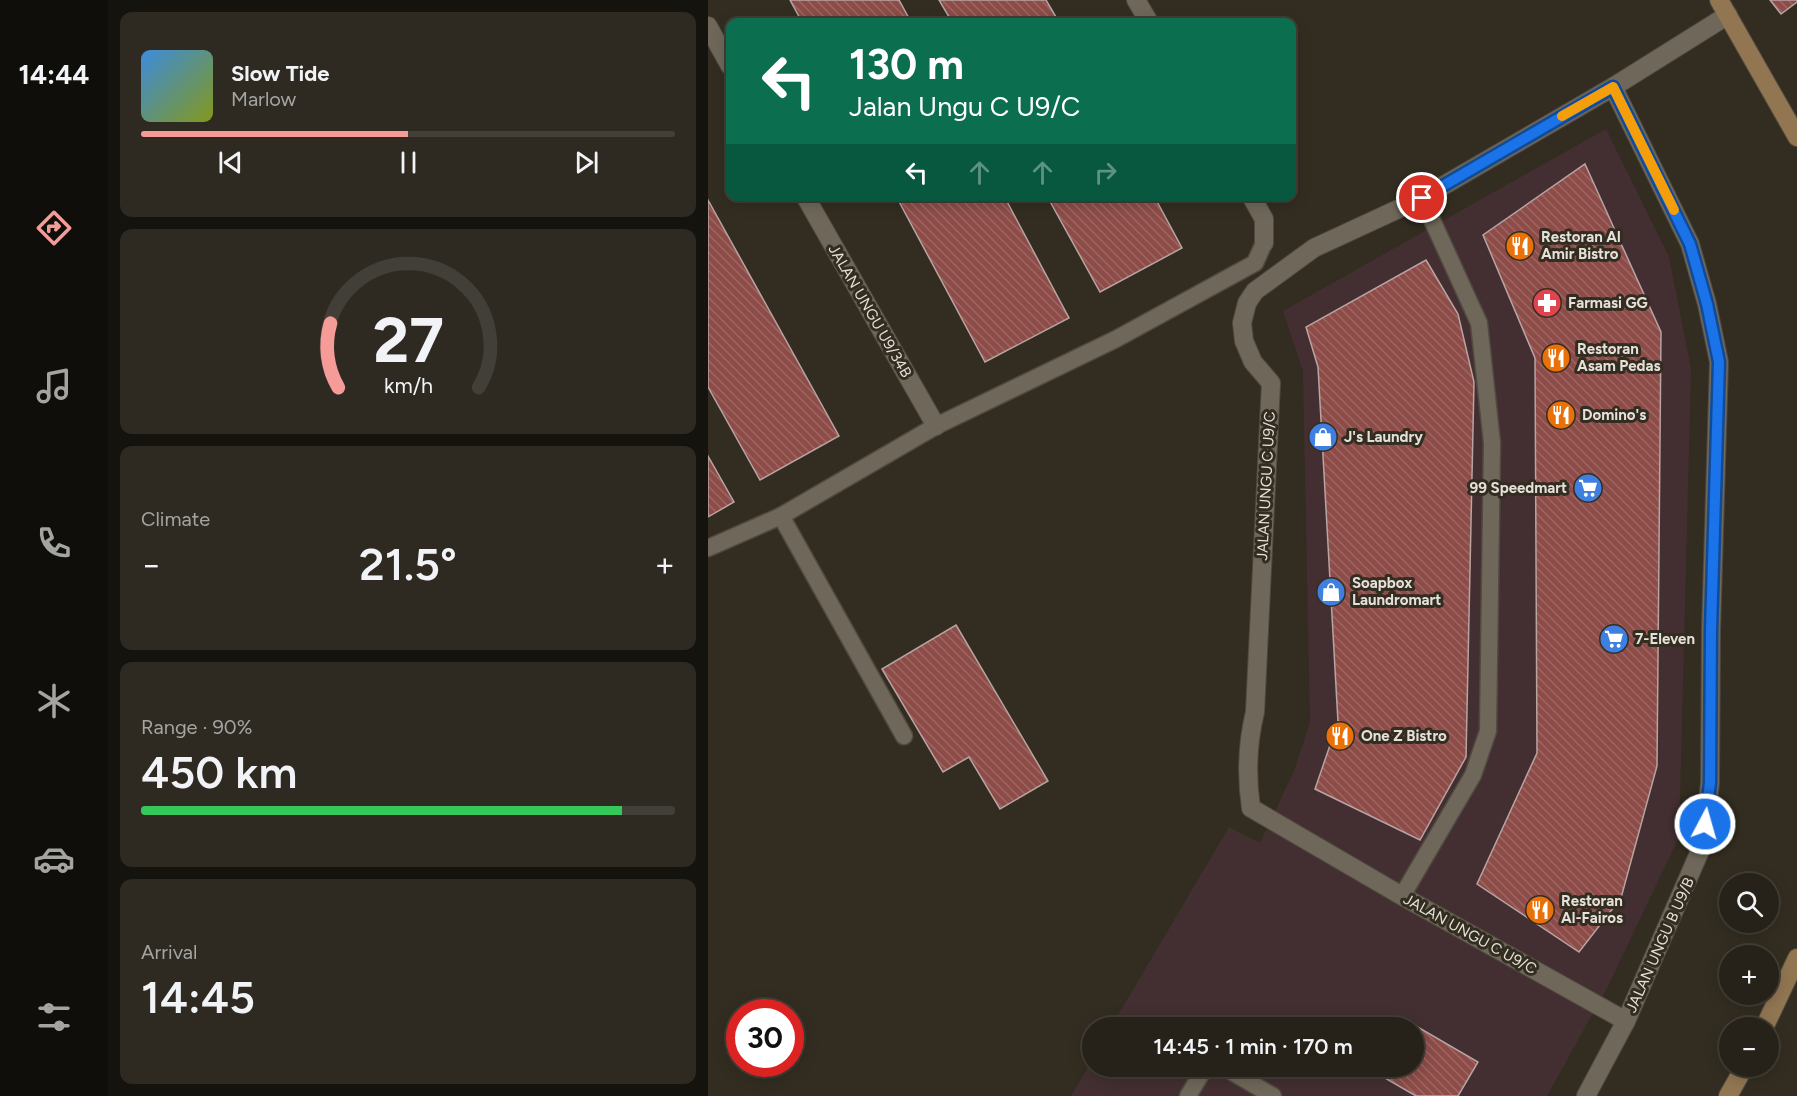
<!DOCTYPE html>
<html lang="en">
<head>
<meta charset="utf-8">
<style>
	:root { --surface:#262219; --page:#2e2a22; --text:#f1f3f6; --muted:#a4a4a2; --line:#423f38; --accent:#f59b98 }
	body { margin:0; font-family:Figtree,sans-serif; background:var(--page); color:var(--text); height:100vh; display:flex; flex-direction:column; font-size:22px; white-space:nowrap }
	* { box-sizing:border-box; margin:0 }
	p { font-size:20px; color:var(--muted) }
	.icon { flex:none; width:33px; height:33px; fill:none; stroke:currentColor; stroke-width:2; stroke-linecap:round; stroke-linejoin:round }
	.map { position:relative; flex:1; overflow:hidden }
	.drawer { display:flex; flex-direction:column; gap:12px; padding:12px; background:#15130e; width:600px }
	.drawer>* { flex:none }
	.banner { position:absolute; left:18px; top:18px; width:570px; height:183px; border-radius:12px; box-shadow:0 3px 15px #0003,0 0 0 2px var(--line); background:#0b6e4f; color:#fff; overflow:hidden }
	.buttons { position:absolute; left:1011px; top:873px; display:grid; gap:12px }
	.buttons a { display:grid; place-items:center; width:60px; height:60px; border-radius:50%; background:var(--surface); box-shadow:0 3px 15px #0003,0 0 0 2px var(--line); font-size:30px }
	.speed { position:absolute; left:18px; top:999px; display:flex; gap:12px; font-size:30px; font-weight:700; text-align:center }
	.speed>* { display:grid; place-content:center; width:78px; height:78px; border-radius:50%; background:var(--surface); box-shadow:0 3px 15px #0003,0 0 0 2px var(--line); line-height:1 }
	.speed .limit { border:9px solid #d22; background:#fff; color:#111 }
	.pin { position:absolute; display:grid; place-items:center; width:51px; height:51px; color:#fff; margin:-26px; border:3px solid #fff; border-radius:50%; box-shadow:0 2px 6px #0007 }
	.me { position:absolute; width:66px; margin:-33px; rotate:6deg; stroke-linejoin:round; filter:drop-shadow(0 0 4px #0008) }
	.turn { display:flex; align-items:center; gap:21px; height:126px; padding:0 24px; font-size:27px }
	.turn .icon { width:78px; height:78px; stroke-width:2.5 }
	.turn b { display:block; font-size:42px; line-height:51px }
	.lanes { display:flex; align-items:center; height:57px; padding:0 24px; background:#0003; justify-content:center; gap:30px; direction:ltr }
	.lanes .off { opacity:.35 }
	.big { font-size:45px; font-weight:600; line-height:1.1 }
	.drawer .widget { flex:1; display:flex; flex-direction:column; justify-content:center; gap:9px; min-width:0; padding:0 21px; border-radius:12px; background:var(--page) }
	.drawer .dial { align-items:center; gap:0 }
	.dial svg { height:156px; overflow:visible; fill:none; stroke:var(--line); stroke-width:7; stroke-linecap:round; text-anchor:middle }
	.dial text { fill:var(--text); stroke:none }
	.song { display:flex; align-items:center; gap:18px }
	.cover { width:72px; height:72px; border-radius:9px; background:linear-gradient(135deg,hsl(210 70% 55%),hsl(70 70% 35%)) }
	.played { height:6px; border-radius:3px; background:linear-gradient(90deg,var(--accent) 50%,var(--line) 50%) }
	.keys { display:flex; justify-content:space-around; direction:ltr }
	.heat { display:flex; justify-content:space-between; align-items:center; font-size:33px; direction:ltr }
	.charge { height:9px; border-radius:4px; background:linear-gradient(90deg,#34c759 90%,var(--line) 0) }
	.trip { position:absolute; left:374px; top:1017px; width:342px; height:60px; border-radius:30px; background:var(--surface); box-shadow:0 3px 15px #0003,0 0 0 2px var(--line); font-weight:600; line-height:60px; text-align:center }
	main { display:flex; flex:1; min-height:0 }
	.tabs { display:flex; flex-direction:column; width:108px; justify-content:space-around; align-items:center; background:#0f0e0a; color:var(--muted) }
	.tabs .icon { width:42px; height:42px }
	.tabs .current { color:var(--accent) }
	.tabs b { font-size:27px; color:var(--text) }
	.map>svg:first-child { display:block }
	.commercial { fill:#432f31 }
	.building { fill:url(#building-back-hatch); stroke:#b8a4a3; stroke-width:1.5 }
	.lines { fill:none; stroke-linecap:round; stroke-linejoin:round }
	.lane-casing { stroke:#504a40; stroke-width:19 }
	.street-casing { stroke:#504a40; stroke-width:20 }
	.secondary-casing { stroke:#504a40; stroke-width:20 }
	.lane { stroke:#6f685a; stroke-width:16 }
	.street { stroke:#6f685a; stroke-width:18 }
	.secondary { stroke:#927652; stroke-width:18 }
	.route-casing { stroke:#114b97; stroke-width:15 }
	.route { stroke:#1a73e8; stroke-width:10 }
	.slow { stroke:#f59e0b; stroke-width:10 }
	.labels { text-anchor:middle; stroke-width:6; stroke-linejoin:round; paint-order:stroke }
	.poi-label { font-size:15px; font-weight:bold; fill:#e5e1d9; stroke:#332d21; text-anchor:start }
	.street-label { font-size:15px; fill:#e5e1d9; stroke:#332d21 }
</style>
</head>
<body>
<main>
<nav class="tabs">
<b>14:44</b>
<svg class="icon current" aria-label="directions" viewBox="0 0 24 24"><path d="M12 3l9 9-9 9-9-9zM9 14v-3h6M13 9l2 2-2 2"/></svg>
<svg class="icon" aria-label="music" viewBox="0 0 24 24"><path d="M9 18V5l10-2v13"/><circle cx="6" cy="18" r="3"/><circle cx="16" cy="16" r="3"/></svg>
<svg class="icon" aria-label="phone" viewBox="0 0 24 24"><path d="M5 4h4l2 5-3 2q2 4 5 5l2-3 5 2v4C11 20 4 13 5 4z"/></svg>
<svg class="icon" aria-label="climate" viewBox="0 0 24 24"><path d="M12 3v18M4 7l16 10M4 17L20 7"/></svg>
<svg class="icon" aria-label="car" viewBox="0 0 24 24"><path d="M5 17H2v-5l4-1 3-4h7l3 4 3 1v5h-3M9 17h6M6 11h13"/><circle cx="7" cy="17" r="2"/><circle cx="17" cy="17" r="2"/></svg>
<svg class="icon" aria-label="filters" viewBox="0 0 24 24"><path d="M4 7h16M4 17h16"/><circle cx="9" cy="7" r="2"/><circle cx="15" cy="17" r="2"/></svg>
</nav>
<section class="drawer">
<div class="widget">
<div class="song"><i class="cover"></i><div><b>Slow Tide</b><p>Marlow</p></div></div>
<div class="played"></div>
<div class="keys"><svg class="icon" aria-label="previous" viewBox="0 0 24 24"><path d="M18 5L8 12l10 7zM5 5v14"/></svg><svg class="icon" aria-label="pause" viewBox="0 0 24 24"><path d="M8 5v14M16 5v14"/></svg><svg class="icon" aria-label="next" viewBox="0 0 24 24"><path d="M6 5l10 7-10 7zM19 5v14"/></svg></div>
</div>
<div class="widget dial"><svg viewBox="0 0 100 80">
<path d="M14 69A42 42 0 1 1 86 69"/>
<path d="M14 69A42 42 0 0 1 10 36" stroke="#f59b98"/>
<text x="50" y="56" font-size="32" font-weight="700">27</text>
<text x="50" y="72" font-size="11">km/h</text>
</svg></div>
<div class="widget"><p>Climate</p>
<div class="heat"><a>−</a><b class="big">21.5°</b><a>+</a></div>
</div>
<div class="widget"><p>Range · 90%</p><b class="big">450 km</b><div class="charge"></div></div>
<div class="widget"><p>Arrival</p><b class="big">14:45</b></div>
</section>
<div class="map">
<svg width="1089" height="1096" viewBox="0 0 1089 1096">
	<defs>
		<pattern id="building-back-hatch" width="6" height="6" patternUnits="userSpaceOnUse" patternTransform="scale(1.5)"><rect width="6" height="6" fill="#8d4c48"/><path d="M-1 5l2 2M0 0l6 6M5-1l2 2" fill="none" stroke="#9d6662"/></pattern>
	</defs>
	<rect width="100%" height="100%" fill="#332d21"/>
	<path class="commercial" d="M898,129L961,257L983,369L971,837L900,986L839,1096H363L384,1060V1066H705V1028L403,1027L521,827L552,843L586,771L602,723L595,371L575,311Z"/>
	<g class="building">
		<path d="M82,0H191L203,22H94Z"/>
		<path d="M231,0H338L351,22H244Z"/>
		<path d="M1062,0H1089V2L1073,14Z"/>
		<path d="M877,164L953,332L949,766L913,898L871,952L769,884L829,753L827,358L775,235Z"/>
		<path d="M188,196H296L361,318L277,362Z"/>
		<path d="M339,196H446L474,248L392,292Z"/>
		<path d="M0,200L131,436L52,480L0,387Z"/>
		<path d="M718,260L750,314L766,382L758,757L712,840L607,789L630,722L610,367L598,327Z"/>
		<path d="M0,456L26,502L0,517Z"/>
		<path d="M248,625L340,781L292,809L261,757L235,772L174,669Z"/>
		<path d="M701,1022L770,1062L750,1096H708L670,1074L675,1066H705V1028H698Z"/>
	</g>
	<g class="lines">
		<g class="lane-casing">
			<g id="lane">
				<path d="M73,516L196,736"/>
				<path d="M0,548L73,516L228,426L408,339L547,263L556,243"/>
				<path d="M694,896L765,775L780,731L784,443L771,323L714,198"/>
				<path d="M514,1066L565,1096"/>
				<path d="M480,1096L498,1066"/>
			</g>
		</g>
		<g class="street-casing">
			<g id="street">
				<path d="M428,0L441,22"/>
				<path d="M0,26L22,66"/>
				<path d="M97,196L228,426"/>
				<path d="M543,196L556,219V243"/>
				<path d="M918,1021L694,896L543,808C538,774 539,745 547,712L563,383L545,362L536,341L534,323L539,303L547,291L606,248L714,198L905,87L1020,15"/>
				<path d="M878,1096L918,1021L995,844L1002,783L1003,630L1011,362L999,304L982,244L905,87"/>
			</g>
		</g>
		<g class="secondary-casing">
			<g id="secondary">
				<path d="M1011,0L1089,137"/>
				<path d="M1056,1028L1089,958"/>
				<path d="M1020,1096L1037,1066"/>
			</g>
		</g>
		<use href="#lane" class="lane"/>
		<use href="#street" class="street"/>
		<use href="#secondary" class="secondary"/>
	</g>
	<g class="lines">
		<g class="route-casing">
			<path id="route" d="M714,198L905,87L982,244L999,304L1011,362L1003,630L1002,783L997,824"/>
		</g>
		<use href="#route" class="route"/>
		<path class="slow" d="M854,116L905,87L966,210"/>
	</g>
	<defs>
		<g id="restaurant-disc" transform="scale(1.5)"><circle r="9.5" fill="#e8710a" stroke="#332d21"/><path d="M-5-6h1v4h1v-4h1v4h1v-4h1v5L-1.5 .5V6h-2V.5L-5-1ZM5-6V6H3V1.5H1.5Q1.5-4 5-6Z" fill="#fff"/></g>
		<g id="pharmacy-disc" transform="scale(1.5)"><circle r="9.5" fill="#e0444e" stroke="#332d21"/><path d="M-2-6h4v4h4v4h-4v4h-4v-4h-4v-4h4Z" fill="#fff"/></g>
		<g id="shop-disc" transform="scale(1.5)"><circle r="9.5" fill="#3f7fe0" stroke="#332d21"/><path d="M-5-2.5h2.3a2.7 3.5 0 0 1 5.4 0H5L5.5 6h-11ZM-1.5-2.5h3a1.5 2.3 0 0 0-3 0Z" fill="#fff"/></g>
		<g id="supermarket-disc" transform="scale(1.5)"><circle r="9.5" fill="#3f7fe0" stroke="#332d21"/><path d="M-6-5.5h2.5l.6 2H6L4.5 2H-2.5L-4.4-4H-6ZM-1.5 3.2a1.3 1.3 0 1 0 .1 0ZM3 3.2a1.3 1.3 0 1 0 .1 0Z" fill="#fff"/></g>
	</defs>
	<g fill-rule="evenodd">
		<use href="#restaurant-disc" x="812" y="246"/>
		<use href="#pharmacy-disc" x="839" y="303"/>
		<use href="#restaurant-disc" x="848" y="358"/>
		<use href="#restaurant-disc" x="853" y="415"/>
		<use href="#shop-disc" x="615" y="437"/>
		<use href="#supermarket-disc" x="880" y="488"/>
		<use href="#shop-disc" x="623" y="592"/>
		<use href="#supermarket-disc" x="906" y="639"/>
		<use href="#restaurant-disc" x="632" y="736"/>
		<use href="#restaurant-disc" x="832" y="910"/>
	</g>
	<g class="labels">
		<g class="poi-label">
			<text x="833" y="242">Restoran Al<tspan x="833" dy="17">Amir Bistro</tspan></text>
			<text x="860" y="308">Farmasi GG</text>
			<text x="869" y="354">Restoran<tspan x="869" dy="17">Asam Pedas</tspan></text>
			<text x="874" y="420">Domino's</text>
			<text x="636" y="442">J's Laundry</text>
			<text x="859" y="493" text-anchor="end">99 Speedmart</text>
			<text x="644" y="588">Soapbox<tspan x="644" dy="17">Laundromart</tspan></text>
			<text x="927" y="644">7-Eleven</text>
			<text x="653" y="741">One Z Bistro</text>
			<text x="853" y="906">Restoran<tspan x="853" dy="17">Al-Fairos</tspan></text>
		</g>
		<g class="street-label">
			<text transform="translate(162 311) rotate(60)" y="5">JALAN UNGU U9/34B</text>
			<text transform="translate(558 486) rotate(-87)" y="5">JALAN UNGU C U9/C</text>
			<text transform="translate(762 934) rotate(29)" y="5">JALAN UNGU C U9/C</text>
			<text transform="translate(952 945) rotate(-66)" y="5">JALAN UNGU B U9/B</text>
		</g>
	</g>
</svg>
<div class="buttons">
<a><svg class="icon" aria-label="search" viewBox="0 0 24 24"><circle cx="10" cy="10" r="6"/><path d="M15 15l6 6"/></svg></a>
<a>+</a>
<a>−</a>
</div>
<div class="speed"><div class="limit">30</div></div>
<div class="pin" style="left:714px;top:198px;background:#d93025"><svg class="icon" aria-label="arrive" viewBox="0 0 24 24"><path d="M6 21V4h12l-3 4 3 4H6"/></svg></div>
<svg class="me" style="left:997px;top:824px" viewBox="-20 -20 40 40"><circle r="17" fill="#1a73e8" stroke="#fff" stroke-width="3"/><path d="M0-11L8 9 0 5-8 9z" fill="#fff"/></svg>
<div class="trip">14:45 · 1 min · 170 m</div>
<div class="banner">
<div class="turn"><svg class="icon" aria-label="left" viewBox="0 0 24 24"><path d="M17 20v-9H6M10 6l-5 5 5 5"/></svg><div><b>130 m</b>Jalan Ungu C U9/C</div></div>
<div class="lanes"><svg class="icon" aria-label="left" viewBox="0 0 24 24"><path d="M17 20v-9H6M10 6l-5 5 5 5"/></svg><svg class="icon off" aria-label="ahead" viewBox="0 0 24 24"><path d="M12 20V5M6 11l6-6 6 6"/></svg><svg class="icon off" aria-label="ahead" viewBox="0 0 24 24"><path d="M12 20V5M6 11l6-6 6 6"/></svg><svg class="icon off" aria-label="right" viewBox="0 0 24 24"><path d="M7 20v-9h11M14 6l5 5-5 5"/></svg></div>
</div>
</div>
</main>
</body>
</html>
